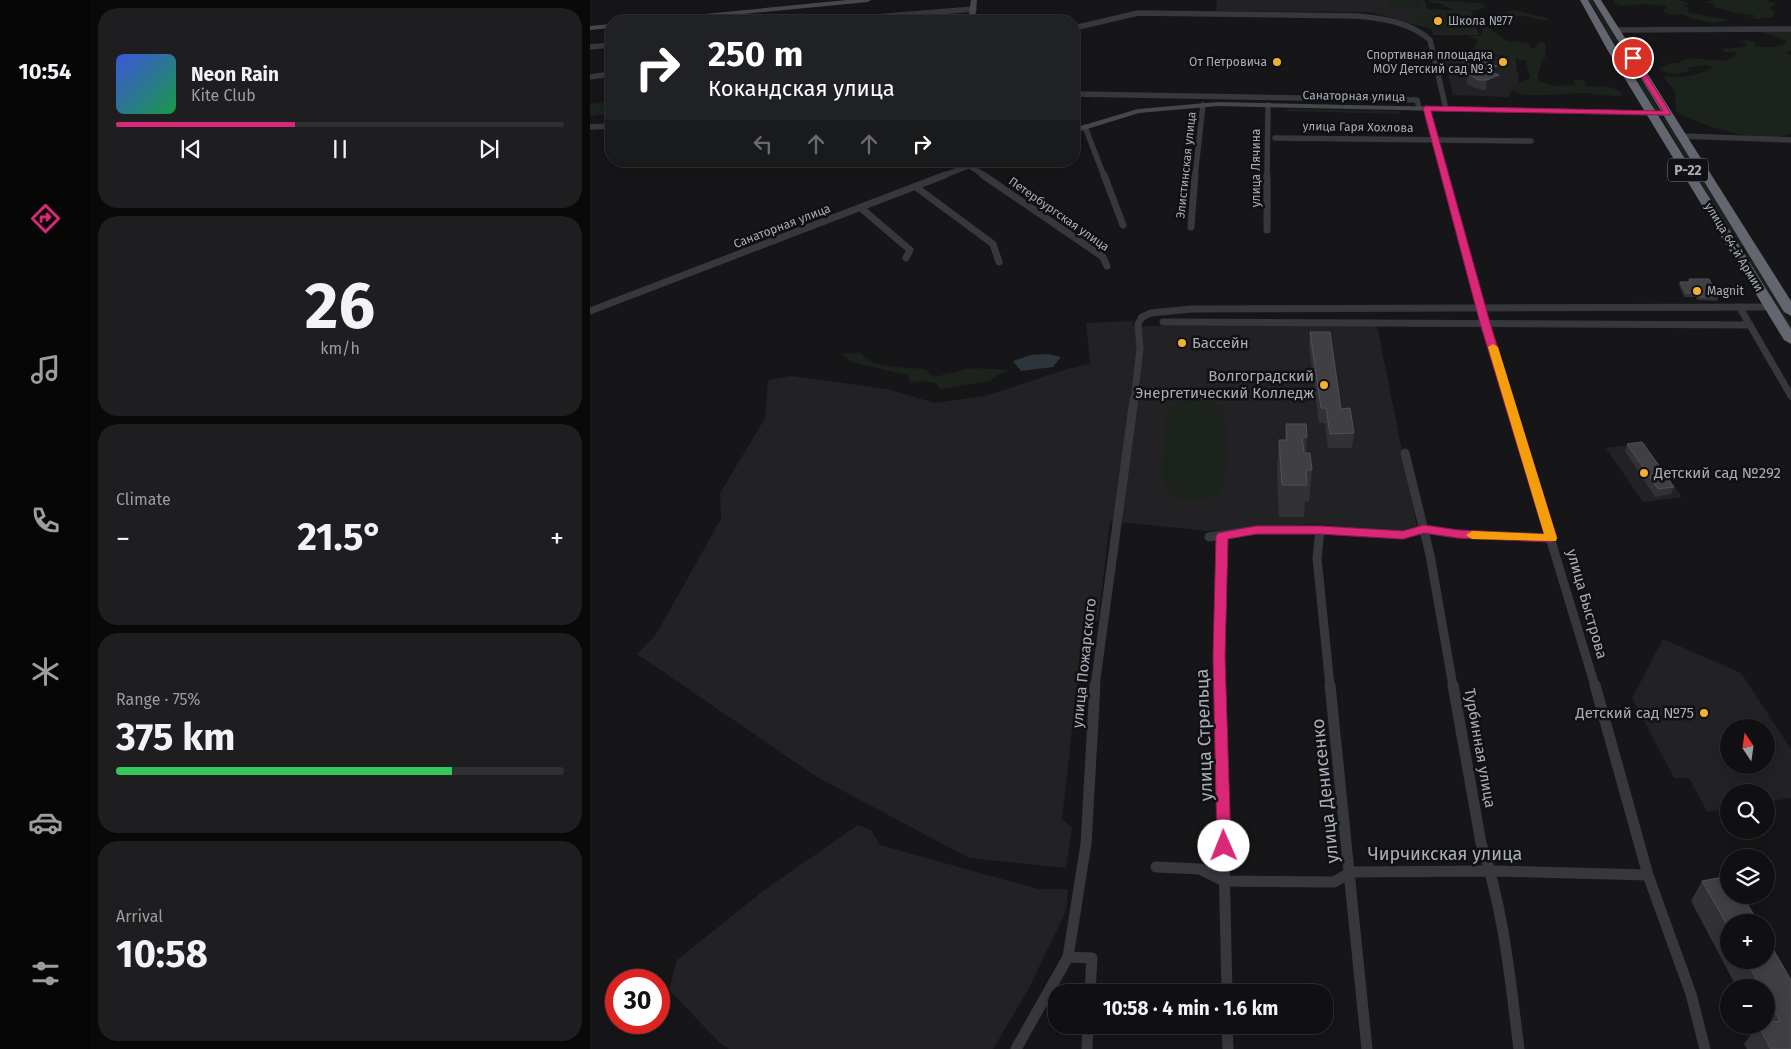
<!DOCTYPE html>
<html lang="en">
<head>
<meta charset="utf-8">
<style>
	:root { --surface:#101012; --page:#1e1e20; --text:#f1f3f6; --muted:#9c9d9f; --line:#303032; --accent:#db2777 }
	body { margin:0; font-family:"Fira Sans",sans-serif; background:var(--page); color:var(--text); height:100vh; display:flex; flex-direction:column; font-size:19px; white-space:nowrap }
	* { box-sizing:border-box; margin:0 }
	p { font-size:16px; color:var(--muted) }
	.icon { flex:none; width:28px; height:28px; fill:none; stroke:currentColor; stroke-width:2; stroke-linecap:round; stroke-linejoin:round }
	.map { position:relative; flex:1; overflow:hidden }
	.side { display:flex; flex-direction:column; gap:8px; padding:8px; background:#09090a; width:500px }
	.side>* { flex:none }
	.guide { position:absolute; left:15px; top:15px; width:475px; height:152px; border-radius:20px; box-shadow:0 2px 12px #0003,0 0 0 1px var(--line); background:#202124; color:#fff; overflow:hidden }
	.needle { width:32px; rotate:347deg }
	.controls { position:absolute; left:1130px; top:719px; display:grid; gap:10px }
	.controls a { display:grid; place-items:center; width:55px; height:55px; border-radius:50%; background:var(--surface); box-shadow:0 2px 12px #0003,0 0 0 1px var(--line); font-size:25px }
	.speed { position:absolute; left:15px; top:969px; display:flex; gap:10px; font-size:25px; font-weight:700; text-align:center }
	.speed>* { display:grid; place-content:center; width:65px; height:65px; border-radius:50%; background:var(--surface); box-shadow:0 2px 12px #0003,0 0 0 1px var(--line); line-height:1 }
	.speed .limit { border:8px solid #d22; background:#fff; color:#111 }
	.pin { position:absolute; display:grid; place-items:center; width:42px; height:42px; color:#fff; margin:-21px; border:2px solid #fff; border-radius:50%; box-shadow:0 1px 5px #0007 }
	.me { position:absolute; width:55px; margin:-28px; rotate:359deg; stroke-linejoin:round; filter:drop-shadow(0 0 4px #0008) }
	.turn { display:flex; align-items:center; gap:18px; height:105px; padding:0 20px; font-size:22px }
	.turn .icon { width:65px; height:65px; stroke-width:2.5 }
	.turn b { display:block; font-size:35px; line-height:42px }
	.lanes { display:flex; align-items:center; height:48px; padding:0 20px; background:#0003; justify-content:center; gap:25px; direction:ltr }
	.lanes .off { opacity:.35 }
	.big { font-size:38px; font-weight:700; line-height:1.1 }
	.side .card { flex:1; display:flex; flex-direction:column; justify-content:center; gap:8px; min-width:0; padding:0 18px; border-radius:20px; background:var(--page) }
	.side .dial { align-items:center; gap:0 }
	.dial b { font-size:65px; line-height:1 }
	.song { display:flex; align-items:center; gap:15px }
	.cover { width:60px; height:60px; border-radius:8px; background:linear-gradient(135deg,hsl(230 70% 55%),hsl(140 70% 35%)) }
	.played { height:5px; border-radius:2px; background:linear-gradient(90deg,var(--accent) 40%,var(--line) 40%) }
	.keys { display:flex; justify-content:space-around; direction:ltr }
	.heat { display:flex; justify-content:space-between; align-items:center; font-size:28px; direction:ltr }
	.charge { height:8px; border-radius:4px; background:linear-gradient(90deg,#34c759 75%,var(--line) 0) }
	.trip { position:absolute; left:458px; top:984px; width:285px; height:50px; border-radius:20px; background:var(--surface); box-shadow:0 2px 12px #0003,0 0 0 1px var(--line); font-weight:700; line-height:50px; text-align:center }
	main { display:flex; flex:1; min-height:0 }
	.menu { display:flex; flex-direction:column; width:90px; justify-content:space-around; align-items:center; background:#060607; color:var(--muted) }
	.menu .icon { width:35px; height:35px }
	.menu .on { color:var(--accent) }
	.menu b { font-size:22px; color:var(--text) }
	.map>svg:first-child { display:block }
	.built { fill:#222225; fill-rule:evenodd }
	.green { fill:#1c231d }
	.water { fill:#2c353c }
	.lines { fill:none; stroke-linecap:round; stroke-linejoin:round }
	.street-far3 { stroke:#37383d; stroke-width:5.5 }
	.street-far2 { stroke:#37383d; stroke-width:7 }
	.street-far1 { stroke:#37383d; stroke-width:9 }
	.street { stroke:#37383d; stroke-width:11 }
	.secondary { fill:#45474d; fill-rule:evenodd }
	.highway { fill:#63666e; fill-rule:evenodd }
	.wall { fill:#323236 }
	.shaded-wall { fill:#212124 }
	.building { fill:#3f3f44; stroke:#4f5156 }
	.route { fill:#db2777; stroke:#8e194d }
	.slow { fill:#f59e0b }
	.poi-dot { fill:#f2b134; stroke:#111113; stroke-width:2 }
	.labels { text-anchor:middle; stroke-width:5; stroke-linejoin:round; paint-order:stroke }
	.far-poi-label { font-size:12px; fill:#a8adb8; stroke:#111113; text-anchor:start }
	.far-street-label { font-size:12px; fill:#a8adb8; stroke:#111113 }
	.shield { fill:#111113; stroke:#7b7e86; stroke-width:1 }
	.shield-label { font-size:14px; font-weight:bold; fill:#a8adb8 }
	.poi-label { font-size:15px; fill:#a8adb8; stroke:#111113; text-anchor:start }
	.street-label { font-size:15px; fill:#a8adb8; stroke:#111113 }
	.near-street-label { font-size:18px; fill:#a8adb8; stroke:#111113 }
</style>
</head>
<body>
<main>
<nav class="menu">
<b>10:54</b>
<svg class="icon on" aria-label="directions" viewBox="0 0 24 24"><path d="M12 3l9 9-9 9-9-9zM9 14v-3h6M13 9l2 2-2 2"/></svg>
<svg class="icon" aria-label="music" viewBox="0 0 24 24"><path d="M9 18V5l10-2v13"/><circle cx="6" cy="18" r="3"/><circle cx="16" cy="16" r="3"/></svg>
<svg class="icon" aria-label="phone" viewBox="0 0 24 24"><path d="M5 4h4l2 5-3 2q2 4 5 5l2-3 5 2v4C11 20 4 13 5 4z"/></svg>
<svg class="icon" aria-label="climate" viewBox="0 0 24 24"><path d="M12 3v18M4 7l16 10M4 17L20 7"/></svg>
<svg class="icon" aria-label="car" viewBox="0 0 24 24"><path d="M5 17H2v-5l4-1 3-4h7l3 4 3 1v5h-3M9 17h6M6 11h13"/><circle cx="7" cy="17" r="2"/><circle cx="17" cy="17" r="2"/></svg>
<svg class="icon" aria-label="filters" viewBox="0 0 24 24"><path d="M4 7h16M4 17h16"/><circle cx="9" cy="7" r="2"/><circle cx="15" cy="17" r="2"/></svg>
</nav>
<section class="side">
<div class="card">
<div class="song"><i class="cover"></i><div><b>Neon Rain</b><p>Kite Club</p></div></div>
<div class="played"></div>
<div class="keys"><svg class="icon" aria-label="previous" viewBox="0 0 24 24"><path d="M18 5L8 12l10 7zM5 5v14"/></svg><svg class="icon" aria-label="pause" viewBox="0 0 24 24"><path d="M8 5v14M16 5v14"/></svg><svg class="icon" aria-label="next" viewBox="0 0 24 24"><path d="M6 5l10 7-10 7zM19 5v14"/></svg></div>
</div>
<div class="card dial"><b>26</b><p>km/h</p></div>
<div class="card"><p>Climate</p>
<div class="heat"><a>−</a><b class="big">21.5°</b><a>+</a></div>
</div>
<div class="card"><p>Range · 75%</p><b class="big">375 km</b><div class="charge"></div></div>
<div class="card"><p>Arrival</p><b class="big">10:58</b></div>
</section>
<div class="map">
<svg width="1201" height="1049" viewBox="0 0 1201 1049">
	<rect width="100%" height="100%" fill="#161618"/>
	<g class="built">
		<path d="M627,0H834L837,9L881,11L889,35H843L841,29L780,12L626,11Z"/>
		<path d="M853,54L925,57L929,81L918,97L863,95Z"/>
		<path d="M543,321V326H787L827,526L811,531L720,524L618,531L520,521L508,621H494L472,819L482,828L476,868L379,858L227,777L47,654L65,636L131,519L130,493L175,418L178,380L201,376L297,389L345,403L399,395L477,369L500,364L496,323Z"/>
		<path d="M1054,443L1092,497L1053,502L1016,448Z"/>
		<path d="M1073,639L1151,673L1201,749V798L1176,802V792H1139V809L1117,812L1099,778H1084L1042,698ZM1139,728H1176V765H1139Z"/>
		<path d="M268,825L281,830L290,845L448,889H478L476,911L438,990L403,1049H139L129,1042L79,990L87,960L173,891Z"/>
	</g>
	<g class="green">
		<path d="M799,0H830L832,9H801Z"/>
		<path d="M838,0L891,3L896,7C883,13 865,12 853,5C848,2 843,4 838,0Z"/>
		<path d="M999,0H1002L1070,111H1065Z"/>
		<path d="M1023,0H1089L1099,4L1093,6L1100,9L1097,11L1100,13L1139,20L1123,23L1100,18L1093,14L1081,15L1073,12L1077,6L1056,4L1031,6L1025,3Z"/>
		<path d="M1122,0H1178L1180,2L1187,3L1180,8L1184,10V15L1182,17L1166,19L1154,16L1165,17L1164,15L1146,13L1125,7L1122,3H1115Z"/>
		<path d="M843,9L860,12L881,22L883,28C868,40 838,31 825,19V16L829,12Z"/>
		<path d="M922,10L954,17L959,20C948,21 939,16 930,16C918,16 908,22 897,16H905L907,13H915Z"/>
		<path d="M895,25L917,41L939,43L940,47L944,48L950,42L955,43L956,57L952,59L948,75V81L965,86L986,85L983,80H993L997,83L994,86C1008,88 1023,83 1033,95C1019,98 1007,93 993,93C974,93 944,98 926,93L923,89L924,85L940,78L936,61C928,60 923,57 916,56C902,54 897,56 884,49L888,40L877,36H890Z"/>
		<path d="M1201,30V51L1195,52L1201,55V134C1196,135 1191,137 1186,138C1159,140 1108,125 1086,111L1085,91L1074,78L1076,76C1090,79 1111,75 1123,67L1116,65L1098,68L1099,71C1089,74 1077,76 1069,68L1081,63H1090L1091,61L1100,58L1133,61L1143,58L1146,53L1151,52H1134L1132,49L1154,47L1157,45L1151,42C1157,40 1161,40 1166,43L1165,46C1174,48 1185,48 1194,44L1196,41C1187,36 1172,32 1162,31Z"/>
		<path d="M21,102V114L0,116V104Z"/>
		<path d="M698,109L805,111H809L812,114L695,111Z"/>
		<path d="M1071,117L1075,118L1201,324V333Z"/>
		<path d="M270,353L283,363L304,367L335,369L344,377C354,375 363,372 372,370C384,367 410,369 421,371L409,374L400,381L350,389L346,383L331,381L320,383L318,375L264,363L251,354Z"/>
		<path d="M606,400C614,401 625,401 631,408C638,419 639,477 632,488C624,501 600,504 587,497C579,493 574,484 572,476L576,412L583,404Z"/>
	</g>
	<path class="water" d="M457,354L471,357L463,367L431,371L423,361L441,355Z"/>
	<g class="lines">
		<g class="street-far3">
			<path d="M237,21L384,9"/>
			<path d="M484,28L548,13L766,16C792,18 820,22 840,40L856,109"/>
			<path d="M1026,30L1201,29"/>
			<path d="M0,47L21,45"/>
			<path d="M0,77L21,74"/>
			<path d="M484,94L827,100L829,108"/>
			<path d="M836,108L855,176"/>
			<path d="M0,127L21,126"/>
			<path d="M495,127L514,176"/>
			<path d="M1091,136L1201,140"/>
			<path d="M685,138L941,141"/>
			<path d="M380,166L395,176"/>
			<path d="M352,176L392,161"/>
			<path d="M605,176L613,105"/>
			<path d="M677,176L678,105"/>
		</g>
		<g class="street-far2">
			<path d="M393,175L513,257L517,266"/>
			<path d="M514,175L533,225"/>
			<path d="M854,175L895,323L919,400"/>
			<path d="M326,187L403,244L409,262"/>
			<path d="M271,208L320,250L316,258"/>
			<path d="M601,227L605,175"/>
			<path d="M677,230V175"/>
			<path d="M1150,308L1201,396"/>
			<path d="M0,311L355,175"/>
			<path d="M573,322L1160,325"/>
			<path d="M544,400L550,348L548,324L552,317L561,313L601,309L1181,307"/>
		</g>
		<g class="street-far1">
			<path d="M918,399L1005,686"/>
			<path d="M815,453L840,555L863,686"/>
			<path d="M730,530L727,558L740,686"/>
			<path d="M619,537L667,530H730L813,535L834,529L868,534L961,538"/>
			<path d="M505,686L544,399"/>
			<path d="M630,686L632,536"/>
		</g>
		<g class="street">
			<path d="M630,685L637,992"/>
			<path d="M740,685L777,1049"/>
			<path d="M863,685L891,843C914,910 920,979 929,1049"/>
			<path d="M1005,685L1058,875L1101,994L1115,1049"/>
			<path d="M566,867L610,869L634,881L744,882L761,872L902,871L1058,875"/>
			<path d="M500,992L502,958L478,957L496,844L505,685"/>
			<path d="M637,1025L638,1049"/>
			<path d="M426,1049L478,957"/>
			<path d="M497,1049L498,1025"/>
		</g>
		<g class="secondary">
			<path d="M257,0H281L278,2L82,21H59L63,19Z"/>
			<path d="M381,0H387L385,21H378Z"/>
			<path d="M21,24V28L0,30V26Z"/>
			<path d="M628,102L1078,112L1082,114L1078,116L628,106L549,113L484,133V128L548,109Z"/>
		</g>
		<g class="highway">
			<path d="M990,0H998L1028,51L1201,329V344L1194,340L1018,51Z"/>
			<path d="M1003,0H1011L1201,301V316L1194,312Z"/>
		</g>
	</g>
	<g class="wall">
		<path d="M874,56H904L902,64L907,66L905,74L909,75L907,84L896,90L888,89L876,84L878,75L875,74L876,66L872,65Z"/>
		<path d="M1099,279L1128,297L1127,301L1107,300L1106,297H1094L1089,285L1090,282H1098Z"/>
		<path d="M720,332L751,409L764,433L762,448H738L735,423H729L719,346Z"/>
		<path d="M696,424L717,437L716,453L722,470L719,502L715,501L714,517H689L687,472L689,440H695Z"/>
		<path d="M1037,444L1084,487L1081,494L1065,497L1035,451Z"/>
		<path d="M1112,881L1139,922V960H1176L1201,1049H1157L1154,1044L1168,1025H1176V988H1147L1101,901Z"/>
	</g>
	<g class="shaded-wall">
		<path d="M904,56L902,65L894,61Z"/>
		<path d="M907,66L905,75L897,70Z"/>
		<path d="M909,75L907,84L896,90L897,80Z"/>
	</g>
	<g class="building">
		<path d="M885,51H893L904,56L894,61L907,66L897,70L909,75L897,80H889L878,74L888,70L876,65L886,61L874,56Z"/>
		<path d="M1099,279H1119L1128,297H1109L1107,293H1096L1090,282H1100Z"/>
		<path d="M720,332H740L751,409L760,408L764,433L740,434L736,408H731Z"/>
		<path d="M696,424H716L717,437H712L714,453H720L722,470H716L717,485H692L689,440H697Z"/>
		<path d="M1052,442L1084,487L1068,489L1037,444Z"/>
		<path d="M1139,876V895H1152L1168,922H1139V928L1112,881Z"/>
		<path d="M1176,937L1201,980V1049H1181L1168,1025H1176V1023L1190,1021L1176,996V988H1171L1156,960H1176Z"/>
	</g>
	<path class="route" d="M1043,56L1046,58L1081,114L1080,115L841,111L900,323L967,538L962,542L868,538L834,533L813,539L730,534H666L638,539L635,657L641,846L639,851L634,853L629,851L627,846L623,657L626,536L628,533L666,526H730L813,531L834,525L868,530L954,534L890,323L833,108L836,106L1073,111L1039,58Z"/>
	<path class="slow" d="M903,344L908,347L967,538L966,541L882,539L876,535L882,531L954,534L898,347Z"/>
	<g class="poi-dot">
		<circle cx="848" cy="21" r="5"/>
		<circle cx="687" cy="62" r="5"/>
		<circle cx="913" cy="62" r="5"/>
		<circle cx="1107" cy="291" r="5"/>
		<circle cx="592" cy="343" r="5"/>
		<circle cx="734" cy="385" r="5"/>
		<circle cx="1054" cy="473" r="5"/>
		<circle cx="1114" cy="713" r="5"/>
	</g>
	<g class="labels">
		<g class="far-poi-label">
			<text x="858" y="25">Школа №77</text>
			<text x="903" y="59" text-anchor="end">Спортивная площадка<tspan x="903" dy="14">МОУ Детский сад № 3</tspan></text>
			<text x="677" y="66" text-anchor="end">От Петровича</text>
			<text x="1117" y="295">Magnit</text>
		</g>
		<g class="far-street-label">
			<text transform="translate(764 96) rotate(1)" y="4">Санаторная улица</text>
			<text transform="translate(768 127) rotate(1)" y="4">улица Гаря Хохлова</text>
			<text transform="translate(596 165) rotate(-84)" y="4">Элистинская улица</text>
			<text transform="translate(666 168) rotate(-90)" y="4">улица Лячина</text>
			<text transform="translate(469 214) rotate(35)" y="4">Петербургская улица</text>
			<text transform="translate(192 226) rotate(-21)" y="4">Санаторная улица</text>
			<text transform="translate(1144 247) rotate(59)" y="4">улица 64-й Армии</text>
		</g>
		<rect class="shield" x="1078" y="158.5" width="40" height="23" rx="4"/>
		<g class="shield-label">
			<text x="1098" y="175">Р-22</text>
		</g>
		<g class="poi-label">
			<text x="602" y="348">Бассейн</text>
			<text x="724" y="381" text-anchor="end">Волгоградский<tspan x="724" dy="17">Энергетический Колледж</tspan></text>
			<text x="1064" y="478">Детский сад №292</text>
			<text x="1104" y="718" text-anchor="end">Детский сад №75</text>
		</g>
		<g class="street-label">
			<text transform="translate(997 604) rotate(74)" y="5">улица Быстрова</text>
			<text transform="translate(494 663) rotate(-84)" y="5">улица Пожарского</text>
			<text transform="translate(890 748) rotate(80)" y="5">Турбинная улица</text>
		</g>
		<g class="near-street-label">
			<text transform="translate(614 735) rotate(-92)" y="6">улица Стрельца</text>
			<text transform="translate(735 791) rotate(-96)" y="6">улица Денисенко</text>
			<text x="855" y="860">Чирчикская улица</text>
		</g>
	</g>
</svg>
<div class="controls">
<a><svg class="needle" viewBox="-14 -14 28 28"><path d="M0-13l5 13h-10z" fill="#e53935"/><path d="M0 13l5-13h-10z" fill="#9c9d9f"/></svg></a>
<a><svg class="icon" aria-label="search" viewBox="0 0 24 24"><circle cx="10" cy="10" r="6"/><path d="M15 15l6 6"/></svg></a>
<a><svg class="icon" aria-label="layers" viewBox="0 0 24 24"><path d="M12 4l9 5-9 5-9-5zM3 14l9 5 9-5"/></svg></a>
<a>+</a>
<a>−</a>
</div>
<div class="speed"><div class="limit">30</div></div>
<div class="pin" style="left:1043px;top:58px;background:#d93025"><svg class="icon" aria-label="arrive" viewBox="0 0 24 24"><path d="M6 21V4h12l-3 4 3 4H6"/></svg></div>
<svg class="me" style="left:634px;top:846px" viewBox="-20 -20 40 40"><circle r="19" fill="#fff"/><path d="M0-13L10 11 0 6-10 11z" fill="#db2777"/></svg>
<div class="trip">10:58 · 4 min · 1.6 km</div>
<div class="guide">
<div class="turn"><svg class="icon" aria-label="right" viewBox="0 0 24 24"><path d="M7 20v-9h11M14 6l5 5-5 5"/></svg><div><b>250 m</b>Кокандская улица</div></div>
<div class="lanes"><svg class="icon off" aria-label="left" viewBox="0 0 24 24"><path d="M17 20v-9H6M10 6l-5 5 5 5"/></svg><svg class="icon off" aria-label="ahead" viewBox="0 0 24 24"><path d="M12 20V5M6 11l6-6 6 6"/></svg><svg class="icon off" aria-label="ahead" viewBox="0 0 24 24"><path d="M12 20V5M6 11l6-6 6 6"/></svg><svg class="icon" aria-label="right" viewBox="0 0 24 24"><path d="M7 20v-9h11M14 6l5 5-5 5"/></svg></div>
</div>
</div>
</main>
</body>
</html>
